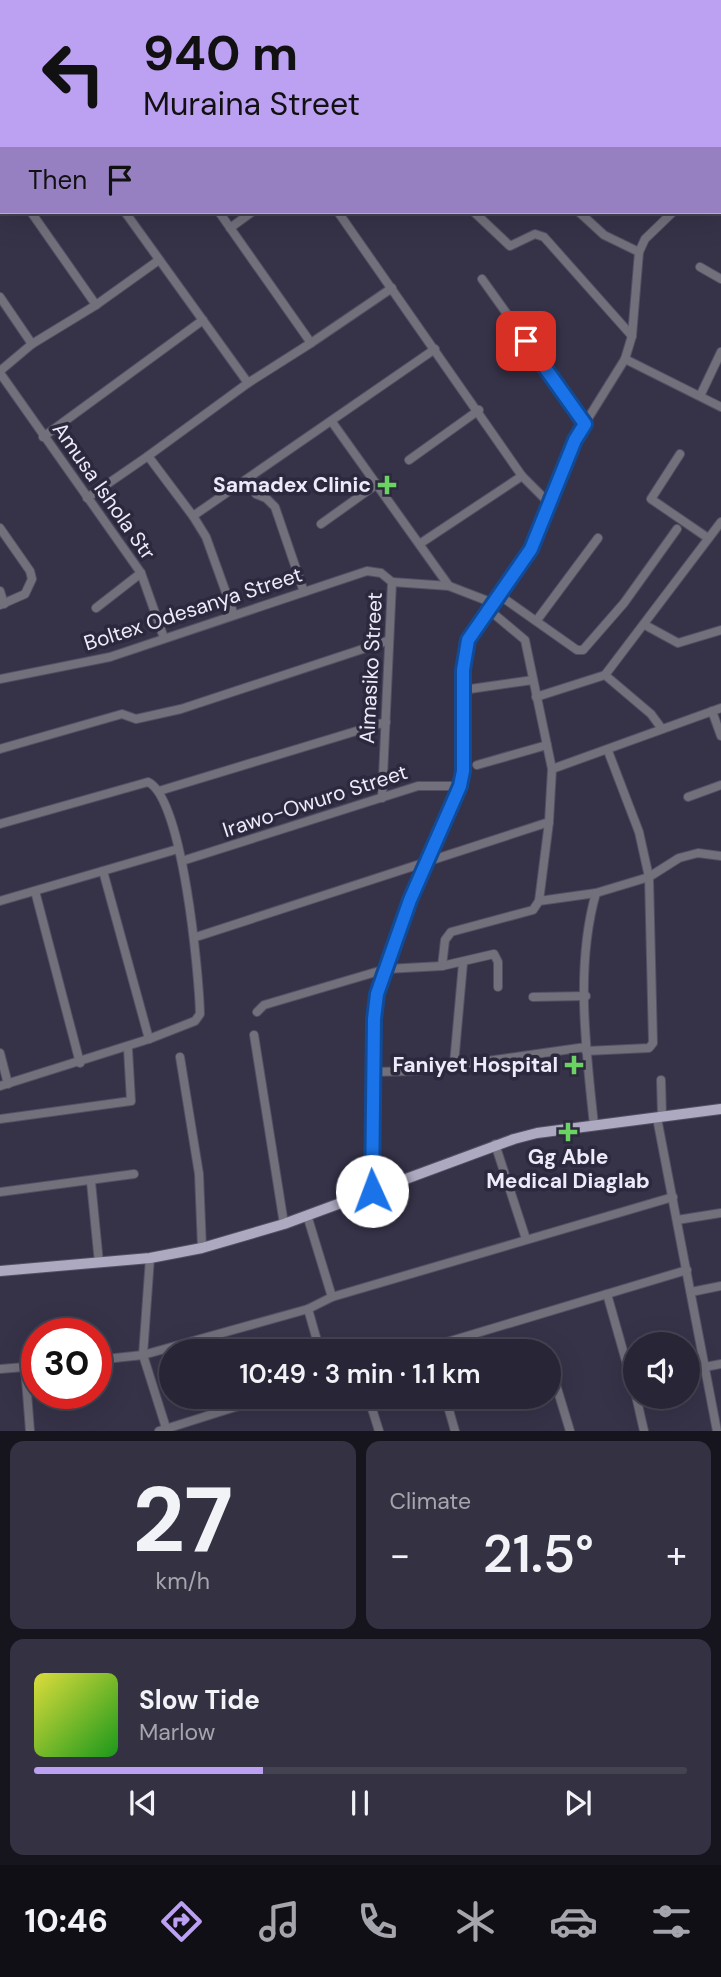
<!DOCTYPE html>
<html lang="en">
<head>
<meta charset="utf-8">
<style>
	:root { --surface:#282636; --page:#343242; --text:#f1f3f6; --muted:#a5a5ad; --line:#444351; --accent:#bca0f2 }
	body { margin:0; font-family:"DM Sans",sans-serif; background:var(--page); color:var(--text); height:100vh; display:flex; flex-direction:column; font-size:26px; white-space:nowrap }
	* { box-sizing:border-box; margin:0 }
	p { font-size:23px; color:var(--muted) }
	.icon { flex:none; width:38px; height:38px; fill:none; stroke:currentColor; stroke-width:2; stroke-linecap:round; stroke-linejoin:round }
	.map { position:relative; height:1431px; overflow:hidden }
	.sheet { display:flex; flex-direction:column; gap:10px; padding:10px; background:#16151e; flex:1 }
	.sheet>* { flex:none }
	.top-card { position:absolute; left:0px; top:0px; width:721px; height:214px; box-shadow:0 7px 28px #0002,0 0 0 2px var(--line); background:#bca0f2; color:#111; overflow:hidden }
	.buttons { position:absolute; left:623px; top:1332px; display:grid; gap:14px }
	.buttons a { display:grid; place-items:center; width:77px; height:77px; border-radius:50%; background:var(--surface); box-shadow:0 7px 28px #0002,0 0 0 2px var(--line); font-size:35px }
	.speed { position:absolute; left:21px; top:1318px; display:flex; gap:14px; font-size:35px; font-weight:700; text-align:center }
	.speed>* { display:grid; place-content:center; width:91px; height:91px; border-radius:50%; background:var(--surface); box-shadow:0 7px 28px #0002,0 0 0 2px var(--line); line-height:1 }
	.speed .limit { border:10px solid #d22; background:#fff; color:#111 }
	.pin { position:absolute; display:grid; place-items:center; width:60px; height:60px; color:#fff; margin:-30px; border-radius:14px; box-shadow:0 4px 10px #0006 }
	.me { position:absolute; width:77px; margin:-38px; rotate:358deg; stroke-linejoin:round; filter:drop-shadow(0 0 5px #0008) }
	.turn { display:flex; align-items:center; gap:24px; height:147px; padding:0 28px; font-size:32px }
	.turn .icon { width:91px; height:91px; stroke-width:2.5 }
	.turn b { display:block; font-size:49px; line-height:60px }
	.then { display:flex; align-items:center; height:66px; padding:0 28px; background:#0003; gap:14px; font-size:26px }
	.big { font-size:52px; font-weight:600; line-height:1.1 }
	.sheet .widget { flex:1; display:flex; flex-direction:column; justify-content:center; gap:10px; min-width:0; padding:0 24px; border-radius:14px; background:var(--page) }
	.sheet .dial { align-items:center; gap:0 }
	.dial b { font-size:91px; line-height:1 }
	.song { display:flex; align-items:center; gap:21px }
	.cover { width:84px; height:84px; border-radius:10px; background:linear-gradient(135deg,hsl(60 70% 55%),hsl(120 70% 35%)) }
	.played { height:7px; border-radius:4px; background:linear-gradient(90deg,var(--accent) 35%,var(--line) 35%) }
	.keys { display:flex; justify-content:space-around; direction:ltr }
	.heat { display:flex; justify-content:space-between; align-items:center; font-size:38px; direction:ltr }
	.sheet .tiles { flex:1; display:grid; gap:10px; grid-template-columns:1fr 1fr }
	.widget:last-child { grid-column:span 2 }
	.trip { position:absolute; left:159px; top:1339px; width:402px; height:70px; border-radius:35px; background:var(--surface); box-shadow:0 7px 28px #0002,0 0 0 2px var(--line); font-weight:600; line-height:70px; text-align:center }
	.tab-bar { display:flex; height:112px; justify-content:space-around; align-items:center; background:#100f16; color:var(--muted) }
	.tab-bar .icon { width:49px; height:49px }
	.tab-bar .on { color:var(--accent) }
	.tab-bar b { font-size:32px; color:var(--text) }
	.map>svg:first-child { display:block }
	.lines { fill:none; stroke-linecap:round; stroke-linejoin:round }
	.minor-casing { stroke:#535064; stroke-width:10 }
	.major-casing { stroke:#535064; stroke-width:12 }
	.minor { stroke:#72707b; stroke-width:8 }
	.major { stroke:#aca9c0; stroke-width:10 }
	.route-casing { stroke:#114b97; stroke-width:18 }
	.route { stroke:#1a73e8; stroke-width:12 }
	.poi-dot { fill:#6bd363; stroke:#2c283d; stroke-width:2.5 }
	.labels { text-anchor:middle; stroke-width:7; stroke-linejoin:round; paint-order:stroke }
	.poi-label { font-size:21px; font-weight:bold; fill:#edebf9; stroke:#2c283d; text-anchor:end }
	.street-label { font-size:21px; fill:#edebf9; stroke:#2c283d }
</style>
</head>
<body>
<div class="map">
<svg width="721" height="1431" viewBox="0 0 721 1431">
	<rect width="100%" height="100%" fill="#363248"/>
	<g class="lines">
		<g class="minor-casing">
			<g id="minor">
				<path d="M387,0L388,2"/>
				<path d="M495,0L497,2"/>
				<path d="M637,0L638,2"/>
				<path d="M719,0L721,10"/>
				<path d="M146,2L148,0"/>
				<path d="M272,2L274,0"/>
				<path d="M0,106L2,105"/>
				<path d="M0,169L2,171"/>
				<path d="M719,182L721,179"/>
				<path d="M125,212L248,383L311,343L219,212"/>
				<path d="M338,212L522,476L549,503"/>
				<path d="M474,212L510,246L535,234L544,237L632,336"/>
				<path d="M579,212L604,235L639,252"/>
				<path d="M230,228L252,212"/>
				<path d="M700,267L721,279"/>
				<path d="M482,279L585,423"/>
				<path d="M0,297L32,344"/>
				<path d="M96,305L159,260"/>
				<path d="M311,343L392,288"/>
				<path d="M625,359L721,407"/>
				<path d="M0,371L32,344L96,305L31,212"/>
				<path d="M0,373L141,573L164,638"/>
				<path d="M248,383L148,456L193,516L435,349"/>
				<path d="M700,396L721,352"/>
				<path d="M332,422L449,586L493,603"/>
				<path d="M43,437L203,320"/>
				<path d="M680,454L651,499L708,538"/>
				<path d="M409,460L479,410"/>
				<path d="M256,494L266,498L275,507L304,592"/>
				<path d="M87,498L148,456"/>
				<path d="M193,516L206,537L234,615"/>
				<path d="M321,524L377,484"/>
				<path d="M0,528L30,571L32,579L25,594L0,605"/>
				<path d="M421,543L522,476"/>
				<path d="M392,582L449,586"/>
				<path d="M0,591L4,604"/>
				<path d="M499,595L577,650H583L624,603L677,529"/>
				<path d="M96,608L141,573"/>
				<path d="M488,609L525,640L552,769L549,822L539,901"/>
				<path d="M537,620L598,538"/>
				<path d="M645,625L678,643L721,630"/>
				<path d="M605,675L721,522"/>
				<path d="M0,679L110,657L367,571L381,573L392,582"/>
				<path d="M463,690L533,680"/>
				<path d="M536,697L605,675L651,714L662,729"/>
				<path d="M712,711L721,736"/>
				<path d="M0,749L122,714L136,719L181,709L387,641"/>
				<path d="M477,765L547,745"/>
				<path d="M552,769L721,708"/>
				<path d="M159,791L386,722"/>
				<path d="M688,797L721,785"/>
				<path d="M382,798L392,582"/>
				<path d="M0,824L148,782C183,798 199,975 200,1014L195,1021L149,1039"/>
				<path d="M182,861L418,786H460"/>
				<path d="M35,891L80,1063"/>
				<path d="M0,901L178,849"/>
				<path d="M196,937L549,822"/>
				<path d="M442,966L494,954L498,962V987"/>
				<path d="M533,997L586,996"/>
				<path d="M257,1012L264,1005L386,969L442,966L445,940L451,932L533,910L539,901L596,893L649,877L679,858L698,853L721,856"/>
				<path d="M254,1035L284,1224"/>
				<path d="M586,1051L649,1048L653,1043L649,877L639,832L608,751"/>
				<path d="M0,1053L8,1084"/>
				<path d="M180,1057L199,1174L202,1248"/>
				<path d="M454,1064L463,963"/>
				<path d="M373,1072L416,1071L586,1047"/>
				<path d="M661,1080L662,1116"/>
				<path d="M0,1086L149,1039L103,871"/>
				<path d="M657,1118L717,1431"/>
				<path d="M0,1119L131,1101L128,1049"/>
				<path d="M594,1125C586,1050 575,966 596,893"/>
				<path d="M495,1144L526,1239"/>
				<path d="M91,1182L99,1263"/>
				<path d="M372,1191L374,1019L377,994L410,900L460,786L463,771V670L468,640L531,549L574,441L625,359L632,336L639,252L645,239L673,212"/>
				<path d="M0,1192L134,1174"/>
				<path d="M307,1215L332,1297"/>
				<path d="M677,1220L721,1213"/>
				<path d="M150,1258L143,1355L167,1431"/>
				<path d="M691,1292L721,1286"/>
				<path d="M607,1294L635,1393"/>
				<path d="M308,1309L320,1351"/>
				<path d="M417,1351L687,1270"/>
				<path d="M96,1360L143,1355L308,1309L332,1297L673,1197"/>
				<path d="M550,1365L570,1431"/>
				<path d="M25,1367L30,1431"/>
				<path d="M705,1367L721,1364"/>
				<path d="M0,1369L37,1366"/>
				<path d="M368,1396L379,1431"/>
				<path d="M445,1396L455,1431"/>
				<path d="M636,1396L644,1431"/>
				<path d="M499,1404L523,1396"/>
				<path d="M159,1431L270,1396"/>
			</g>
		</g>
		<g class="major-casing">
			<path id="major" d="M0,1271L150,1258L202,1248L284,1224L514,1139L537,1133L721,1109"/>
		</g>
		<use href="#minor" class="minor"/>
		<use href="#major" class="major"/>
	</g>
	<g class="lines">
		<g class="route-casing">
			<path id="route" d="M372,1191L374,1019L377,994L410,900L460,786L463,771V670L468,640L531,549L575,440L585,424L526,341"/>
		</g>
		<use href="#route" class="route"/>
	</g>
	<g class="poi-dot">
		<path d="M383.5 474.5h7v7h7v7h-7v7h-7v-7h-7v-7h7z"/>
		<path d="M570.5 1054.5h7v7h7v7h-7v7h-7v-7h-7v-7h7z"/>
		<path d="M564.5 1121.5h7v7h7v7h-7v7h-7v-7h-7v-7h7z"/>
	</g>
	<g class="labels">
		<g class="poi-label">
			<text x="371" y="492">Samadex Clinic</text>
			<text x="558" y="1072">Faniyet Hospital</text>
			<text x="568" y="1164" text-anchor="middle">Gg Able<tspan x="568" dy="24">Medical Diaglab</tspan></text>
		</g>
		<g class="street-label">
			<text transform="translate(104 491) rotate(55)" y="7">Amusa Ishola Str</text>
			<text transform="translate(193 609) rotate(-18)" y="7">Boltex Odesanya Street</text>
			<text transform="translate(371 668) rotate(-87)" y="7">Aimasiko Street</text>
			<text transform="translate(315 801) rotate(-18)" y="7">Irawo-Owuro Street</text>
		</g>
	</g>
</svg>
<div class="buttons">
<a><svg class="icon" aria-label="sound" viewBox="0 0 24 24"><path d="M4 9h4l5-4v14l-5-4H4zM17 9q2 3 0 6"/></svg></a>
</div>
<div class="speed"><div class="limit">30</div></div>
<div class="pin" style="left:526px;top:341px;background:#d93025"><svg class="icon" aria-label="arrive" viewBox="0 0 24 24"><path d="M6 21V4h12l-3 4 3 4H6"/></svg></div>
<svg class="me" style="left:372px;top:1191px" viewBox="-20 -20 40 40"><circle r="19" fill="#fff"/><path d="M0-13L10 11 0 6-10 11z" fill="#1a73e8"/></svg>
<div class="trip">10:49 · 3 min · 1.1 km</div>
<div class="top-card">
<div class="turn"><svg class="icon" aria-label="left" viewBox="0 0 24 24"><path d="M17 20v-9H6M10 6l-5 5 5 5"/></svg><div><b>940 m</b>Muraina Street</div></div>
<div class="then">Then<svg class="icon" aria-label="arrive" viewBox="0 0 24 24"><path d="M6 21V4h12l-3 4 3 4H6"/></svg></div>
</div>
</div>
<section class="sheet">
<div class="tiles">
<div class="widget dial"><b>27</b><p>km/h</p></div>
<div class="widget"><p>Climate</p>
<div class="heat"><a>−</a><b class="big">21.5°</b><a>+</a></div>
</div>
<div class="widget">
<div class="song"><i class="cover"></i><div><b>Slow Tide</b><p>Marlow</p></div></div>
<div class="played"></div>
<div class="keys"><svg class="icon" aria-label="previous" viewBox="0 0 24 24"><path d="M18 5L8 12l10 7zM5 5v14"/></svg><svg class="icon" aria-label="pause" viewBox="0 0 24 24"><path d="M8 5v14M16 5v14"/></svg><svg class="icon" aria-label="next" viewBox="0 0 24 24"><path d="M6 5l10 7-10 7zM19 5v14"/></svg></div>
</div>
</div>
</section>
<nav class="tab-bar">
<b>10:46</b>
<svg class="icon on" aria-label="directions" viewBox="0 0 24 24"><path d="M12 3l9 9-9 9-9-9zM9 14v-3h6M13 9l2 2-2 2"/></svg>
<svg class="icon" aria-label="music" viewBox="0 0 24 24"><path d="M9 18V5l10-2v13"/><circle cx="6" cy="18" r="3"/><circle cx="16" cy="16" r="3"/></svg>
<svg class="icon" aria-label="phone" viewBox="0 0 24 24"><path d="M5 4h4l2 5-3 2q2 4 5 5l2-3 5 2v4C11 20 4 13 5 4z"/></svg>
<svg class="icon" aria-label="climate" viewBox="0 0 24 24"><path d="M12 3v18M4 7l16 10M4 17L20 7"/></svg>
<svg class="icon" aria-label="car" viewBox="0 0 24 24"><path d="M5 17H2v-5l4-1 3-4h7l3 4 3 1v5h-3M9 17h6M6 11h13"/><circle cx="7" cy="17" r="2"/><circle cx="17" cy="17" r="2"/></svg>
<svg class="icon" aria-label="filters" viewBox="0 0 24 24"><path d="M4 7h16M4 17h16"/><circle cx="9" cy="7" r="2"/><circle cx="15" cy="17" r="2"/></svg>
</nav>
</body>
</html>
